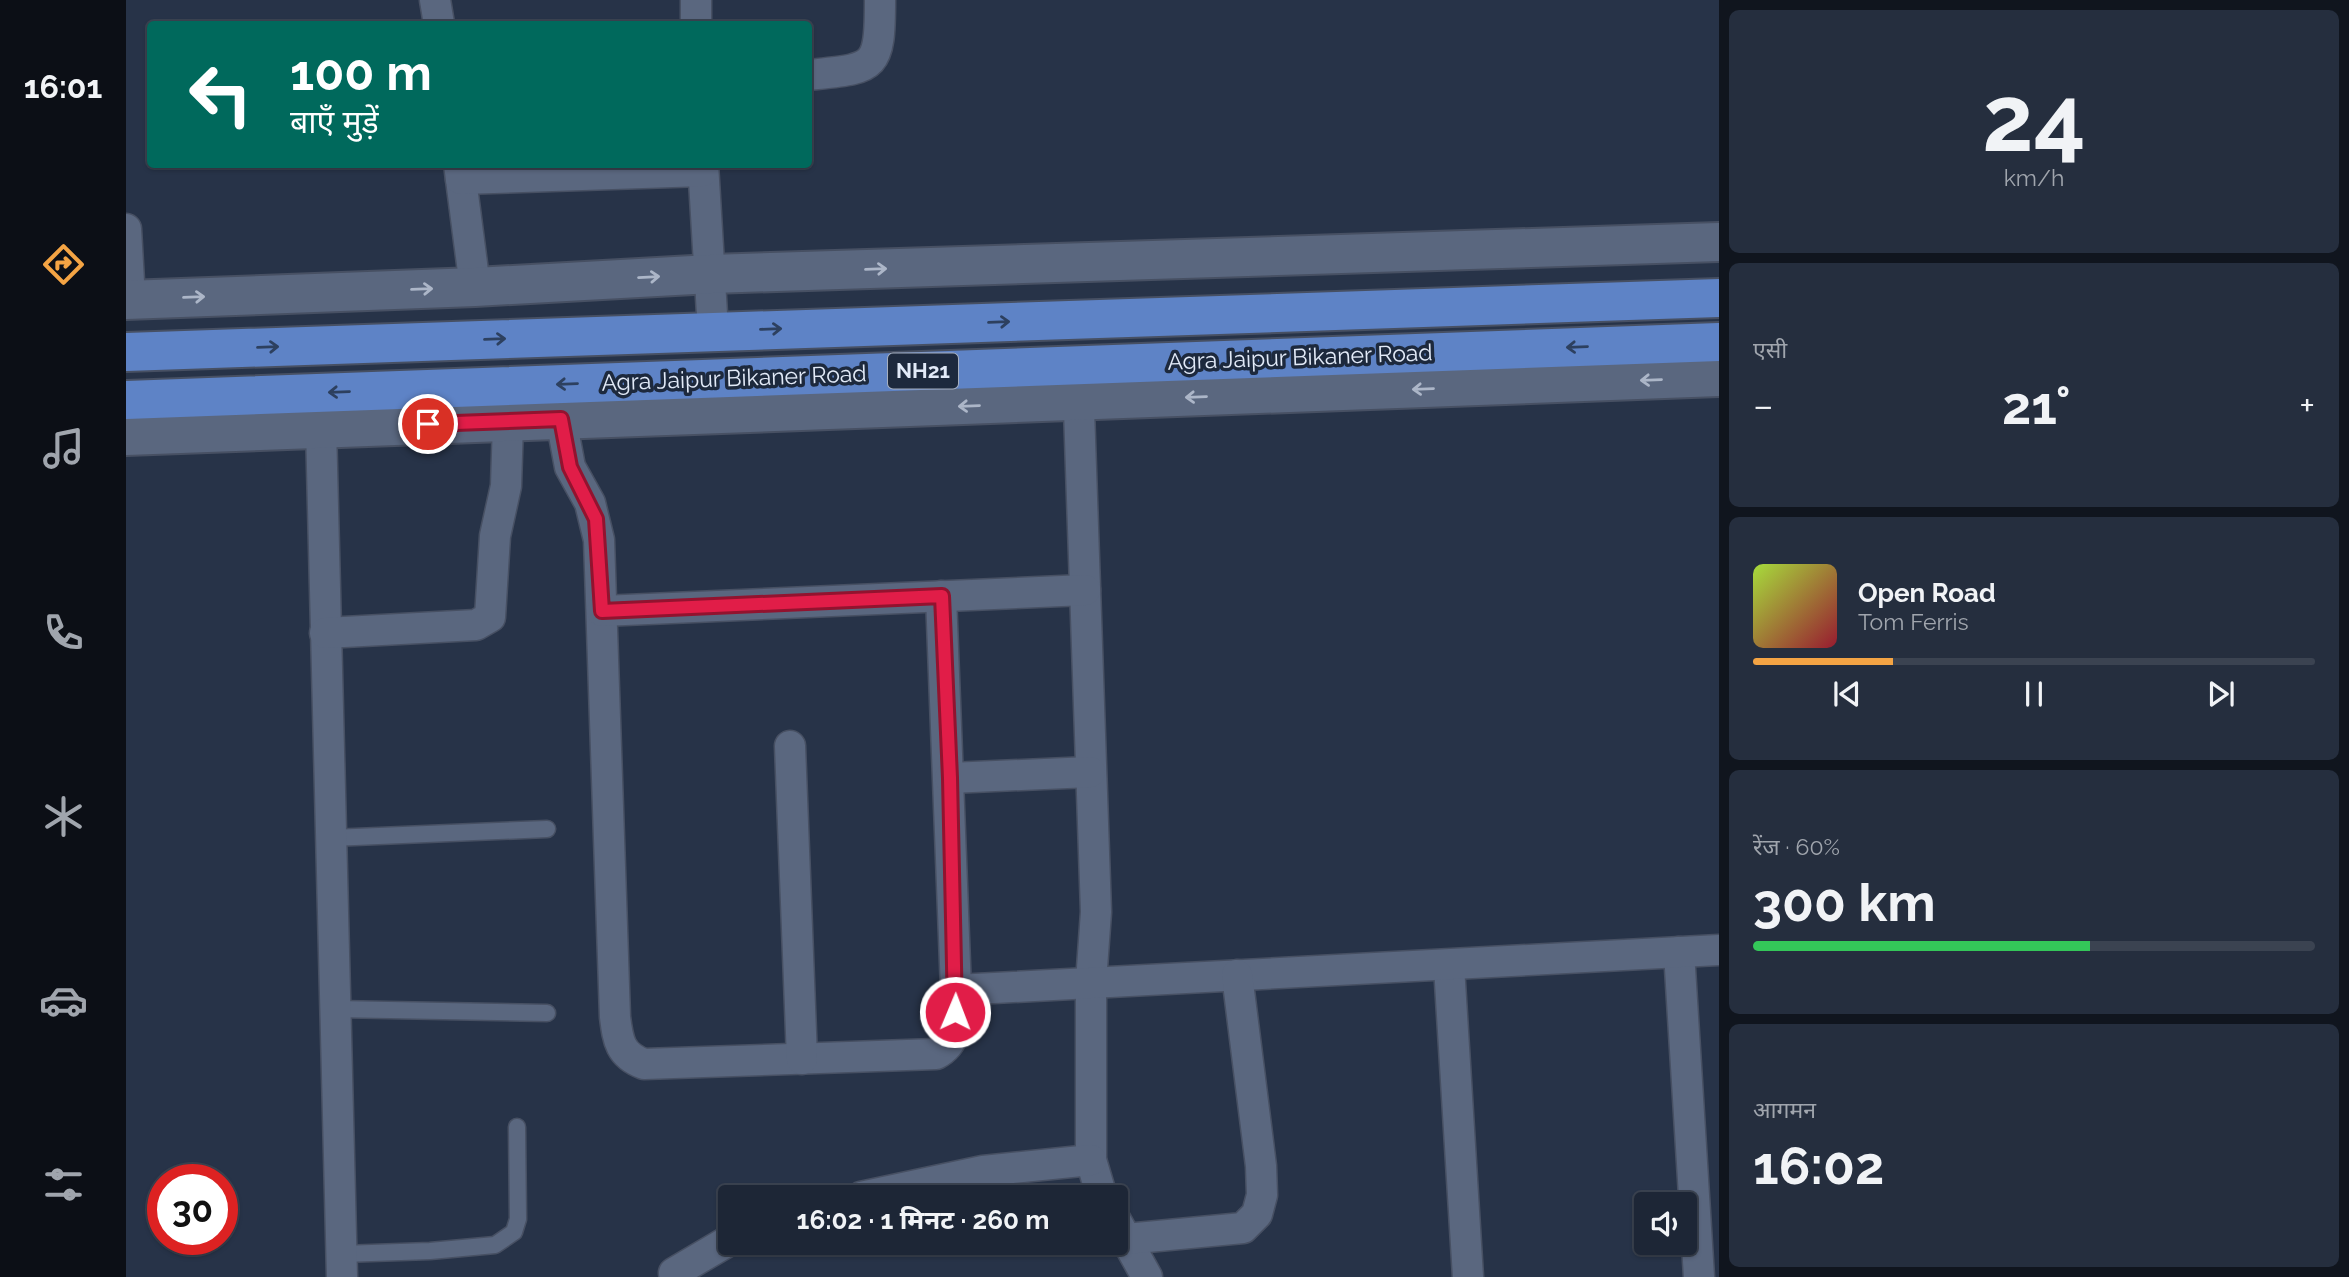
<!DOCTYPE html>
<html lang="hi">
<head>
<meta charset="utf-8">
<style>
	:root { --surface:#1d2636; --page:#252e3e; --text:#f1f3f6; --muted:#a0a5ad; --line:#3b4351; --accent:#f4a444 }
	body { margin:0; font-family:Raleway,"Noto Sans Devanagari",sans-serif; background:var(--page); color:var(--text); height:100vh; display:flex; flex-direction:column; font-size:26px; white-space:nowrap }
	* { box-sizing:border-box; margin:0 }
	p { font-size:23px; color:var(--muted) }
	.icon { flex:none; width:38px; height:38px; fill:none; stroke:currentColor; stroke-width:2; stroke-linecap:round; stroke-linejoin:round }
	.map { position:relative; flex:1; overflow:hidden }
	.drawer { display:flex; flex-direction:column; gap:10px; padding:10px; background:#10151e; width:630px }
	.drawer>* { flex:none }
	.guide { position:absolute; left:21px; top:21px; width:665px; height:147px; border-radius:7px; box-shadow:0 2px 5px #0004,0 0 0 2px var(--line); background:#00695c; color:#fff; overflow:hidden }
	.tools { position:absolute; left:1508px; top:1192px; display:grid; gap:14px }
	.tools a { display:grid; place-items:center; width:63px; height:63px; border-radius:7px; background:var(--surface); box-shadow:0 2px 5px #0004,0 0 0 2px var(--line); font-size:35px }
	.speed { position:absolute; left:21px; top:1164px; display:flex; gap:14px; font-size:35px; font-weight:700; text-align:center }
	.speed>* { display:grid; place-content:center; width:91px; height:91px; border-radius:50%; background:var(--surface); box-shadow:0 2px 5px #0004,0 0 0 2px var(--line); line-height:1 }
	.speed .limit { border:10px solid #d22; background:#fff; color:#111 }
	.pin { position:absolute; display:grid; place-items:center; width:60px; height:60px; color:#fff; margin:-30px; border:4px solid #fff; border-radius:50%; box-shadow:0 2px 7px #0007 }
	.me { position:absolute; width:77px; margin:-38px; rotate:1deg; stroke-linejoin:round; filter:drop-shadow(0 0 5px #0008) }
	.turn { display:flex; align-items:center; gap:24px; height:147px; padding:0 28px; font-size:32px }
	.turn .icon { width:91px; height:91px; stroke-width:2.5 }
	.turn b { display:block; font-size:49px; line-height:60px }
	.big { font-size:52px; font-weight:700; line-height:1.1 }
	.drawer .widget { flex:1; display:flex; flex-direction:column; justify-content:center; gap:10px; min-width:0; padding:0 24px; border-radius:10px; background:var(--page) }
	.drawer .dial { align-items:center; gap:0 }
	.dial b { font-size:91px; line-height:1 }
	.song { display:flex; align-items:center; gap:21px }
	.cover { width:84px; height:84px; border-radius:10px; background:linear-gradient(135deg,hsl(80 70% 55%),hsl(350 70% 35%)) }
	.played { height:7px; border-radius:4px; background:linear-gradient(90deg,var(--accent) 25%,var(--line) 25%) }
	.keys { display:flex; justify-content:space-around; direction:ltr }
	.heat { display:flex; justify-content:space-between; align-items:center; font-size:38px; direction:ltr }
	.charge { height:10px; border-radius:5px; background:linear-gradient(90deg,#34c759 60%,var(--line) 0) }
	.trip { position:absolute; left:592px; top:1185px; width:410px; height:70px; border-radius:7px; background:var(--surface); box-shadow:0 2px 5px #0004,0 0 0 2px var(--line); font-weight:700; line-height:70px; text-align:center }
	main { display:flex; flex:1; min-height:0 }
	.dock { display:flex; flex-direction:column; width:126px; justify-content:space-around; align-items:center; background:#0c0f16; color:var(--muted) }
	.dock .icon { width:49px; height:49px }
	.dock .current { color:var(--accent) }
	.dock b { font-size:32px; color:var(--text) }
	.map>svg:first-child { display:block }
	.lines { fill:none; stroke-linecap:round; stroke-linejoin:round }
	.service-casing { stroke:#475063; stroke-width:19 }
	.minor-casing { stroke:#475063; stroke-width:33 }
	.tertiary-casing { stroke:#475063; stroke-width:42 }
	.trunk-casing { stroke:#475063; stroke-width:42 }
	.service { stroke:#5a677f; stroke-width:16 }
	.minor { stroke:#5a677f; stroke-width:30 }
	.tertiary { stroke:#5a677f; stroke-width:38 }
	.trunk { stroke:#5e83c6; stroke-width:38 }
	.oneway { stroke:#acb6c8 }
	.oneway2 { stroke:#2d405f }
	.route-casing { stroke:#92132f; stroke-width:18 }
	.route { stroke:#e11d48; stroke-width:12 }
	.labels { text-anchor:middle; stroke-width:7; stroke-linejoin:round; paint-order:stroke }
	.shield { fill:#1d293d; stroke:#a7b0c0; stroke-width:2 }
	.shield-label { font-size:21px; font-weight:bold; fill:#e2eaf8 }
	.street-label { font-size:23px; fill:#e2eaf8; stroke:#1d293d }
</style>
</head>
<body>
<main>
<nav class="dock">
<b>16:01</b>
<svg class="icon current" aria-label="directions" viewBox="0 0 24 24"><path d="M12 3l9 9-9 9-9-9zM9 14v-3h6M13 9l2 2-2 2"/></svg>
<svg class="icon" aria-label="music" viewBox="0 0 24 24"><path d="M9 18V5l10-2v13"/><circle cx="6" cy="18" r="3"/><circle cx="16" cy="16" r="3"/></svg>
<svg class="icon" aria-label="phone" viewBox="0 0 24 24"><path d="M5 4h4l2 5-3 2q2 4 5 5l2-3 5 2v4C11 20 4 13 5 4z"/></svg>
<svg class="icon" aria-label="climate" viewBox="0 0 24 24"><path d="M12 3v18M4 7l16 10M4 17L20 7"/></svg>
<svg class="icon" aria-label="car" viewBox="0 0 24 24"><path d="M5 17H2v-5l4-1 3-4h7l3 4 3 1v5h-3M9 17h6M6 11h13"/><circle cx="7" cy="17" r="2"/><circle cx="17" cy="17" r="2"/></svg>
<svg class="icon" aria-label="filters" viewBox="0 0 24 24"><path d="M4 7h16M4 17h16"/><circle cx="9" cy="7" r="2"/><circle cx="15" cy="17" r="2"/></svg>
</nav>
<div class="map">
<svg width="1593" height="1277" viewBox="0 0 1593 1277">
	<rect width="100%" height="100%" fill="#273348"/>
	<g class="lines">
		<g class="service-casing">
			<g id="service">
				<path d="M205,838L421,829"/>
				<path d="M209,1009L421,1013"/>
				<path d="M216,1254L304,1251L369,1245L388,1232L392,1219L391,1127"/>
			</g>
		</g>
		<g class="minor-casing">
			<g id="minor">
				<path d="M309,0L313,24"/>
				<path d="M570,0V24"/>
				<path d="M682,75C749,68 754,71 754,0"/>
				<path d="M333,164L349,287"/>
				<path d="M577,164L587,331"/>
				<path d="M335,179L577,171"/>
				<path d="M0,229L4,299"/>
				<path d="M952,380L970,912L965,982V1160L976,1197"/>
				<path d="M435,419L444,467L464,503L473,540L489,1017C492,1041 494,1055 518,1064L810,1054C835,1041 829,1015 830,990L815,596"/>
				<path d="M195,427L216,1277"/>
				<path d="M476,611L959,590"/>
				<path d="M199,633L350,625L364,617L369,536L380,486L382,423"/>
				<path d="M664,746L676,1059"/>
				<path d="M824,778L964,772"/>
				<path d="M1553,952L1573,1277"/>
				<path d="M1323,966L1342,1277"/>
				<path d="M830,990L1593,950"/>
				<path d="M735,1197L857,1171L965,1160"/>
				<path d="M989,1219L1021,1277"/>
				<path d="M1000,1239L1117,1228L1131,1214L1136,1195L1135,1166L1111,975"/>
				<path d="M548,1273L604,1240"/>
			</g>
		</g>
		<g class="tertiary-casing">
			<g id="tertiary">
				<path d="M0,300L349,287L585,274L1593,242"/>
				<path d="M0,436L1593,377"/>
			</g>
		</g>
		<g class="trunk-casing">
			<g id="trunk">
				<path d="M0,352L1593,298"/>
				<path d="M0,400L1593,342"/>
			</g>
		</g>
		<use href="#service" class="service"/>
		<use href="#minor" class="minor"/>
		<use href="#tertiary" class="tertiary"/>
		<use href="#trunk" class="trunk"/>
	</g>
	<defs><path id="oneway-shaft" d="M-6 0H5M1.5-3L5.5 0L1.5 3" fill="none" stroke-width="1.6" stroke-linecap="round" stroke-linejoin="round" transform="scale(1.75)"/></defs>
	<g class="oneway">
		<use href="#oneway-shaft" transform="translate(750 269) rotate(-2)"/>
		<use href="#oneway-shaft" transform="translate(523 277) rotate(-3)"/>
		<use href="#oneway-shaft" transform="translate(296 289) rotate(-2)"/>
		<use href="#oneway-shaft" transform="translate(68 297) rotate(-2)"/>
		<use href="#oneway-shaft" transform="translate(1525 380) rotate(178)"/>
		<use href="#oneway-shaft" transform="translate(1297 389) rotate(178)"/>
		<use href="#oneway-shaft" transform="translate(1070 397) rotate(178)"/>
		<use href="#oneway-shaft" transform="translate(843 406) rotate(178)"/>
	</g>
	<g class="oneway2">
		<use href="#oneway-shaft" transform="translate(873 322) rotate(-2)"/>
		<use href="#oneway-shaft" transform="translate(645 329) rotate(-2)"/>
		<use href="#oneway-shaft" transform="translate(369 339) rotate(-2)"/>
		<use href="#oneway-shaft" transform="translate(142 347) rotate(-2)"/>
		<use href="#oneway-shaft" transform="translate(1451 347) rotate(178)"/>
		<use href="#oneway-shaft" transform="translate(441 384) rotate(178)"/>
		<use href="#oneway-shaft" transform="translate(213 392) rotate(178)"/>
	</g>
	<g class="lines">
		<g class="route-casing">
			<path id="route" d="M302,424L435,419L444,467L470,519L476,611L816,596L824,778L829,1012"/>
		</g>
		<use href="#route" class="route"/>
	</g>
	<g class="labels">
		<rect class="shield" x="762" y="353.5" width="70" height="35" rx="5"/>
		<g class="shield-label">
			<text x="797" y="378">NH21</text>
		</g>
		<g class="street-label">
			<text transform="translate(1174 357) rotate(-2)" y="8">Agra Jaipur Bikaner Road</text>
			<text transform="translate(608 378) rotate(-2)" y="8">Agra Jaipur Bikaner Road</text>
		</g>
	</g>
</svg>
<div class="tools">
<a><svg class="icon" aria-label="sound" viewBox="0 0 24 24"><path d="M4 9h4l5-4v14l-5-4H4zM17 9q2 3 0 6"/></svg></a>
</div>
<div class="speed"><div class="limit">30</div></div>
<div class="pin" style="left:302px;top:424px;background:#d93025"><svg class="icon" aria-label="arrive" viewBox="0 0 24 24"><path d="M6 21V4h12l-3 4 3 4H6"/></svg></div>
<svg class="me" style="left:829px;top:1012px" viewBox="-20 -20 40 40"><circle r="17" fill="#e11d48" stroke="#fff" stroke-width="3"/><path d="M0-11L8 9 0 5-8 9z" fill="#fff"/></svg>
<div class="trip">16:02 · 1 मिनट · 260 m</div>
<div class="guide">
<div class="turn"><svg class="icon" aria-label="left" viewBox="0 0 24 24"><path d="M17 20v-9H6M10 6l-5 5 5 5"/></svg><div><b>100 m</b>बाएँ मुड़ें</div></div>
</div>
</div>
<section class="drawer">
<div class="widget dial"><b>24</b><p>km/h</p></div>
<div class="widget"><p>एसी</p>
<div class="heat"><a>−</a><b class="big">21°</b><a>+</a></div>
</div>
<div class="widget">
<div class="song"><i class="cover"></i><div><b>Open Road</b><p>Tom Ferris</p></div></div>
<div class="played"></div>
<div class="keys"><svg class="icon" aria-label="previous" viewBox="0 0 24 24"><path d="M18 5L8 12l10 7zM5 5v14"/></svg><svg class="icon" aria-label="pause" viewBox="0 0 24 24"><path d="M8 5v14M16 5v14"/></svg><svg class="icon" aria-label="next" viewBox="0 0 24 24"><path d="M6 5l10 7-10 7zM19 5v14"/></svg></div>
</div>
<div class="widget"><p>रेंज · 60%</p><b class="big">300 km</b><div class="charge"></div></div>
<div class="widget"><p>आगमन</p><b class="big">16:02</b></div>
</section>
</main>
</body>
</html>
